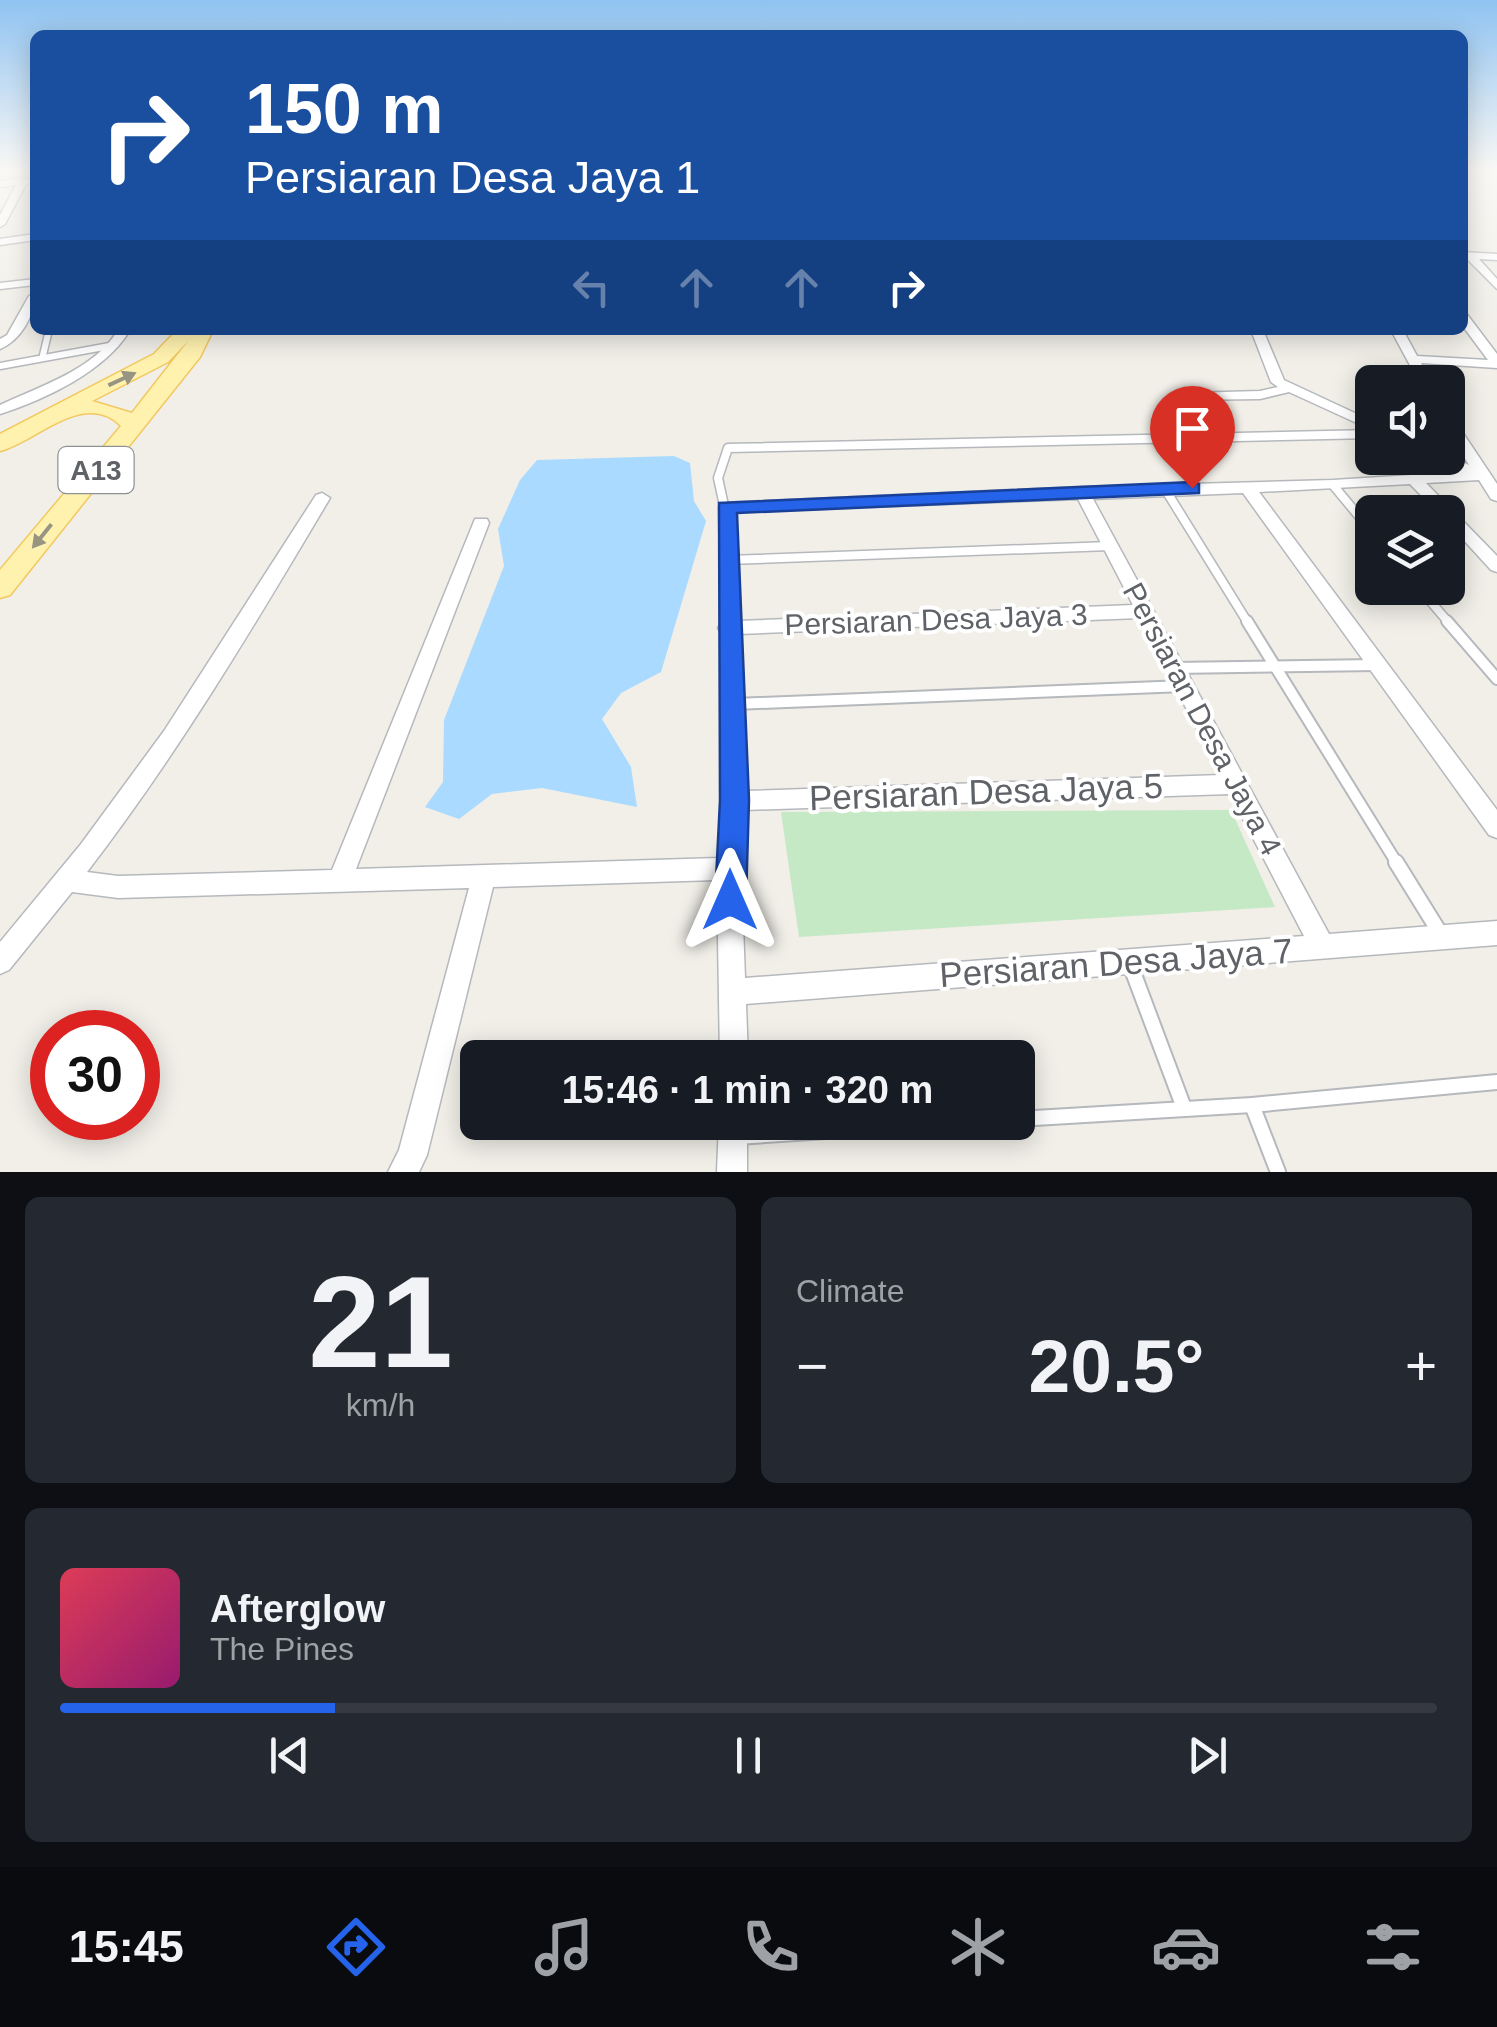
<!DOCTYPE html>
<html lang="en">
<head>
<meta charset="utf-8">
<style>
	:root { --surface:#171b24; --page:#242831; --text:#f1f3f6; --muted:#9ea1a6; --line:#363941; --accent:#2563eb }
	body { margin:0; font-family:Arial,sans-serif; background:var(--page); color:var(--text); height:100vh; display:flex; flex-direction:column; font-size:38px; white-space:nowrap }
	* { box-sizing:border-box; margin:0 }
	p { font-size:32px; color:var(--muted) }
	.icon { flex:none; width:55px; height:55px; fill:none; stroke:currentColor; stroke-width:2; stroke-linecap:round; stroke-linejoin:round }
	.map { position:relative; height:1172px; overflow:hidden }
	.drawer { display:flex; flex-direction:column; gap:25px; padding:25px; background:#0d0f14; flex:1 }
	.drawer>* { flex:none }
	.banner { position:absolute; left:30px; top:30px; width:1438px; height:305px; border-radius:15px; box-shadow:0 5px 25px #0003; background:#1a4fa0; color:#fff; overflow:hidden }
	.buttons { position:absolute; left:1355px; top:365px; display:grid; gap:20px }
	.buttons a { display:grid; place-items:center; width:110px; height:110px; border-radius:15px; background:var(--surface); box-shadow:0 5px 25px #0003; font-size:50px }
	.speed { position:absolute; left:30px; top:1010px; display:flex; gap:20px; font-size:50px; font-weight:700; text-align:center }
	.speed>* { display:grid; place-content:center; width:130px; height:130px; border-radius:50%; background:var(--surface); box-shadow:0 5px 25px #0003; line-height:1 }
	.speed .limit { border:15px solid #d22; background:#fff; color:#111 }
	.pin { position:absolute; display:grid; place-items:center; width:85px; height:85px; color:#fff; margin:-102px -42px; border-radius:50% 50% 50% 0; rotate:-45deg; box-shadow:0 0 10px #0007 }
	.pin .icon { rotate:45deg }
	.me { position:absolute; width:110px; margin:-55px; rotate:0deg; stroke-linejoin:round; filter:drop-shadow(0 0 8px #0008) }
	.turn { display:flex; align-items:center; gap:35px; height:210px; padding:0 50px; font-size:45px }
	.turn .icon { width:130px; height:130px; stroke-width:2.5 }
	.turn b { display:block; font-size:70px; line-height:85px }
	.lanes { display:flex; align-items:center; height:95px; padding:0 50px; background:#0003; justify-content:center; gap:50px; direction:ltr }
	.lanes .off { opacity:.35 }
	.big { font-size:75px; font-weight:700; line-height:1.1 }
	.drawer .widget { flex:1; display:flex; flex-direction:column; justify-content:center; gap:15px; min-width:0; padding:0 35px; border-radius:15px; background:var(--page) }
	.drawer .dial { align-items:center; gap:0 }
	.dial b { font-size:130px; line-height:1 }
	.song { display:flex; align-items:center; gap:30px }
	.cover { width:120px; height:120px; border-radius:15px; background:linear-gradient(135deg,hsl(350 70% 55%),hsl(320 70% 35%)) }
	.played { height:10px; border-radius:5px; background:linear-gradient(90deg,var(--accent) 20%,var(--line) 20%) }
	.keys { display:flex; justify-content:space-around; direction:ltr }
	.heat { display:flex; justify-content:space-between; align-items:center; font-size:55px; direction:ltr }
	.drawer .tiles { flex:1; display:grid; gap:25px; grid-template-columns:1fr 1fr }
	.widget:last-child { grid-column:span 2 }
	.trip { position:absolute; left:460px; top:1040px; width:575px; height:100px; border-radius:15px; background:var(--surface); box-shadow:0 5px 25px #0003; font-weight:700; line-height:100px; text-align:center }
	.menu { display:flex; height:160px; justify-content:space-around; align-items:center; background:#090b0e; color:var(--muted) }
	.menu .icon { width:70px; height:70px }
	.menu .on { color:var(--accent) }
	.menu b { font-size:45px; color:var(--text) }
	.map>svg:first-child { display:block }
	.green { fill:#c5e8c5 }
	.water { fill:#aadaff }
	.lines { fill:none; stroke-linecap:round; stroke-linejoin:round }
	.lane-far3-casing { stroke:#b5b8bc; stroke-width:9 }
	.lane-far2-casing { stroke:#b5b8bc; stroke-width:11 }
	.lane-far1-casing { stroke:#b5b8bc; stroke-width:14 }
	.lane-casing { stroke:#b5b8bc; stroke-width:18 }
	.street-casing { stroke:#b5b8bc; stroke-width:3 }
	.primary-casing { stroke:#f2c960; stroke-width:3 }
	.lane-far3 { stroke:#fff; stroke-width:6 }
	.lane-far2 { stroke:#fff; stroke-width:8 }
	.lane-far1 { stroke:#fff; stroke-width:10 }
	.lane { stroke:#fff; stroke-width:14 }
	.street { fill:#fff; fill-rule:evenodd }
	.primary { fill:#fff2af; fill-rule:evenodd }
	.oneway { fill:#979581 }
	.route { fill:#2563eb; stroke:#184099; stroke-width:2.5 }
	.labels { text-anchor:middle; stroke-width:8; stroke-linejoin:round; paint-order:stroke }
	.shield { fill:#fff; stroke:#8f9295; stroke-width:2.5 }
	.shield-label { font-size:28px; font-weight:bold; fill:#5f6368 }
	.street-label { font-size:30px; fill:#5f6368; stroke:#fff }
	.near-street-label { font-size:35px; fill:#5f6368; stroke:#fff }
</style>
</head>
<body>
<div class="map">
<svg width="1497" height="1172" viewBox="0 0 1497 1172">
	<rect width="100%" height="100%" fill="#f1efe8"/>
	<path class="green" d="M1231,810L1275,907L799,937L781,812Z"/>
	<path class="water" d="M674,456L690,463L694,501L706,521L661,672L621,693L602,719L631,767L637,807L542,788L492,794L459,819L425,807L443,782L444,720L504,566L498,529L520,480L537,460Z"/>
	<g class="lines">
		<g class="lane-far3-casing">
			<g id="lane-far3">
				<path d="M43,355L49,330"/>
				<path d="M0,366L115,345"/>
			</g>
		</g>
		<g class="lane-far2-casing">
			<g id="lane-far2">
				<path d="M1333,485L1372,532"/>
				<path d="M1165,489L1248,623"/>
				<path d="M725,510L718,478L728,448L1372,434"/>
				<path d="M727,560L1110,546"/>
				<path d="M1419,588L1449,623"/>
			</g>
		</g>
		<g class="lane-far1-casing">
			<g id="lane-far1">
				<path d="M1247,621L1398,865"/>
				<path d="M1447,621L1497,679"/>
				<path d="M1174,668L1377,665"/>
				<path d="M735,704L1184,686"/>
			</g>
		</g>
		<g class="lane-casing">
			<g id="lane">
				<path d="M1396,862L1440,933"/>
				<path d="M1130,964L1184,1108"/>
				<path d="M1252,1105L1278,1172"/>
				<path d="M1018,1119L1252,1105L1497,1082"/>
				<path d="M736,1137L963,1122"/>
			</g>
		</g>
		<g class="street-casing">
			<g id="street">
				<path d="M23,178L35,181L26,184L5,224L0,227V215L16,185L0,187V181Z"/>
				<path d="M35,234V240L0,245V239Z"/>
				<path d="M1462,252L1497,254V260L1479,259L1497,279V289L1466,258H1462Z"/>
				<path d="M35,279V285L0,289V283Z"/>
				<path d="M35,293C35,315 21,340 0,349V339L7,335L29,296Z"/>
				<path d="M1462,313H1466L1497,354V368L1421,363L1432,382H1419L1391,330H1403L1417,356L1488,360L1462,325Z"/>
				<path d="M118,330H130C106,371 44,400 0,414V405C40,386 94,370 118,330Z"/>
				<path d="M1251,330H1263L1284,380L1372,421V430L1289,392L1260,399L1185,400L1183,397L1190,393L1260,391L1278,387L1271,382Z"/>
				<path d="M1448,417L1453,418L1497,484V501L1491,499L1479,480L1426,483L1497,556V572L1491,570L1448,523V512H1437L1410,484L1259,492L1497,810V838L1489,835L1243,493L1093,499L1329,934L1497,921V945L746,1004L748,1058H720L717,880L493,887L427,1155L419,1172H388L399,1150L469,888L118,898L72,892L9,970L0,974V942L81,844L164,731L316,495L322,493L330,498C254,626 178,754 87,872L118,876L332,870L475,519H487L489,523L356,869L718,858L724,801L721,633L718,628L721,623L719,507L721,503L1082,487L1333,480L1459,472L1434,458L1448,455L1469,465L1448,431ZM1078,499L1133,605L739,621L735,512ZM1139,618L1221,775L746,791L740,634ZM1230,794L1304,936L745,978L741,869L745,810Z"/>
				<path d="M719,1122H747V1172H717Z"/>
			</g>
		</g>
		<g class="primary-casing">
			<path id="primary" d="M177,330H213L200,357L10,595L0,598V570L121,426C84,389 36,442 0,451V434L154,354ZM189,340L132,413L92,401L168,362Z"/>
		</g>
		<use href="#lane-far3" class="lane-far3"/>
		<use href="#lane-far2" class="lane-far2"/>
		<use href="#lane-far1" class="lane-far1"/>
		<use href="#lane" class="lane"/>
		<use href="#street" class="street"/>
		<use href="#primary" class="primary"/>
	</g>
	<defs><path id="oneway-solid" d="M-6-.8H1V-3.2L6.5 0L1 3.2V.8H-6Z" transform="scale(2.5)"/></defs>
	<g class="oneway">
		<use href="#oneway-solid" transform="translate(122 379) rotate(-25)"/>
		<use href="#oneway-solid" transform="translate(42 536) rotate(129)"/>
	</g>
	<linearGradient id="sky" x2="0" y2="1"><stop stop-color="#8fc3f1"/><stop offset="0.51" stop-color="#f9f8f5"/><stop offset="1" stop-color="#f9f8f5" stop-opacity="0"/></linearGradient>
	<rect width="1497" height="333" fill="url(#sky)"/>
	<path class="route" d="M1192,482L1199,484V493L737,513L749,800L746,900L742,911L730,915L719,911L715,900L720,800L719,503Z"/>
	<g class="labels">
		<rect class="shield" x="58.5" y="447" width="75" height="46" rx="8"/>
		<g class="shield-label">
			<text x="96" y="480">A13</text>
		</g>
		<g class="street-label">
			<text transform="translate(936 620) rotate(-2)" y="10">Persiaran Desa Jaya 3</text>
			<text transform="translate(1202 719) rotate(62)" y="10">Persiaran Desa Jaya 4</text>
		</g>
		<g class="near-street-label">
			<text transform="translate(986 792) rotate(-2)" y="12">Persiaran Desa Jaya 5</text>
			<text transform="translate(1116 963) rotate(-4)" y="12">Persiaran Desa Jaya 7</text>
		</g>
	</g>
</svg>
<div class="buttons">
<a><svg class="icon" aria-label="sound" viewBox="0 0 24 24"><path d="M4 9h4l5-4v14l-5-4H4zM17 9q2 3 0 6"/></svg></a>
<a><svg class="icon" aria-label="layers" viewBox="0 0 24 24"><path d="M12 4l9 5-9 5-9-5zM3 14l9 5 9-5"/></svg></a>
</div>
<div class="speed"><div class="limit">30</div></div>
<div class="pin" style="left:1192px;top:488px;background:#d93025"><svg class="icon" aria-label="arrive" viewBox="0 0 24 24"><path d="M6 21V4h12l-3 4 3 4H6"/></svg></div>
<svg class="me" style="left:730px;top:900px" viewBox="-20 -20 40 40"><path d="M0-17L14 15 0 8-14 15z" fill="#2563eb" stroke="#fff" stroke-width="4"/></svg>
<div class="trip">15:46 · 1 min · 320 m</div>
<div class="banner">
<div class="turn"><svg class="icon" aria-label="right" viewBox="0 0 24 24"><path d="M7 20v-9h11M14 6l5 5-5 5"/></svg><div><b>150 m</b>Persiaran Desa Jaya 1</div></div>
<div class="lanes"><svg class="icon off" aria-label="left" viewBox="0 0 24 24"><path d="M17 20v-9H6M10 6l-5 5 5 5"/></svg><svg class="icon off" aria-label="ahead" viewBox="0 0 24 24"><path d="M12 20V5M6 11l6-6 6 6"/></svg><svg class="icon off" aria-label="ahead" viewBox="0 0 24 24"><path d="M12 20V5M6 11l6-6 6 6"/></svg><svg class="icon" aria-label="right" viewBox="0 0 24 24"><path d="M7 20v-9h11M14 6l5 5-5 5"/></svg></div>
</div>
</div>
<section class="drawer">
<div class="tiles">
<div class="widget dial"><b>21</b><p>km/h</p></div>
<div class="widget"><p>Climate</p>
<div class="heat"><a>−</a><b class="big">20.5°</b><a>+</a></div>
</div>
<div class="widget">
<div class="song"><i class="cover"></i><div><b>Afterglow</b><p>The Pines</p></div></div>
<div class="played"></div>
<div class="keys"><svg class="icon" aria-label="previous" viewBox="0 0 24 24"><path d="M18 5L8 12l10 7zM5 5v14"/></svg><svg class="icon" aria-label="pause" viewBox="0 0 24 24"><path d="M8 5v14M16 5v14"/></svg><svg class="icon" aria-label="next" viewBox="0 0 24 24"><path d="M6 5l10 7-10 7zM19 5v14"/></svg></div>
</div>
</div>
</section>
<nav class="menu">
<b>15:45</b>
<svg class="icon on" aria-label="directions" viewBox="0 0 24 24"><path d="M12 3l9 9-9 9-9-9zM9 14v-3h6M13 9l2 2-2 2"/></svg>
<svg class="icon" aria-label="music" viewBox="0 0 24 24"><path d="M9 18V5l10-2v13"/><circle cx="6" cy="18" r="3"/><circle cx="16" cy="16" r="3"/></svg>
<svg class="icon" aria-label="phone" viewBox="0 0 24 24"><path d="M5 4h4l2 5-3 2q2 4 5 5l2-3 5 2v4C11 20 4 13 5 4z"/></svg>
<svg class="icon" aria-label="climate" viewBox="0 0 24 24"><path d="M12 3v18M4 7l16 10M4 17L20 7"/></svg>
<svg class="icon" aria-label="car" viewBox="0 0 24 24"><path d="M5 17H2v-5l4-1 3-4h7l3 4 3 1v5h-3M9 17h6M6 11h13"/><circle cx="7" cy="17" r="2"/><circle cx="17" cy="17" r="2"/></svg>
<svg class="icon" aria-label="filters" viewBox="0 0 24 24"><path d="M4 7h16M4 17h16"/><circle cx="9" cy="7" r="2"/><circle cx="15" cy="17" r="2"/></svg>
</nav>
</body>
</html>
